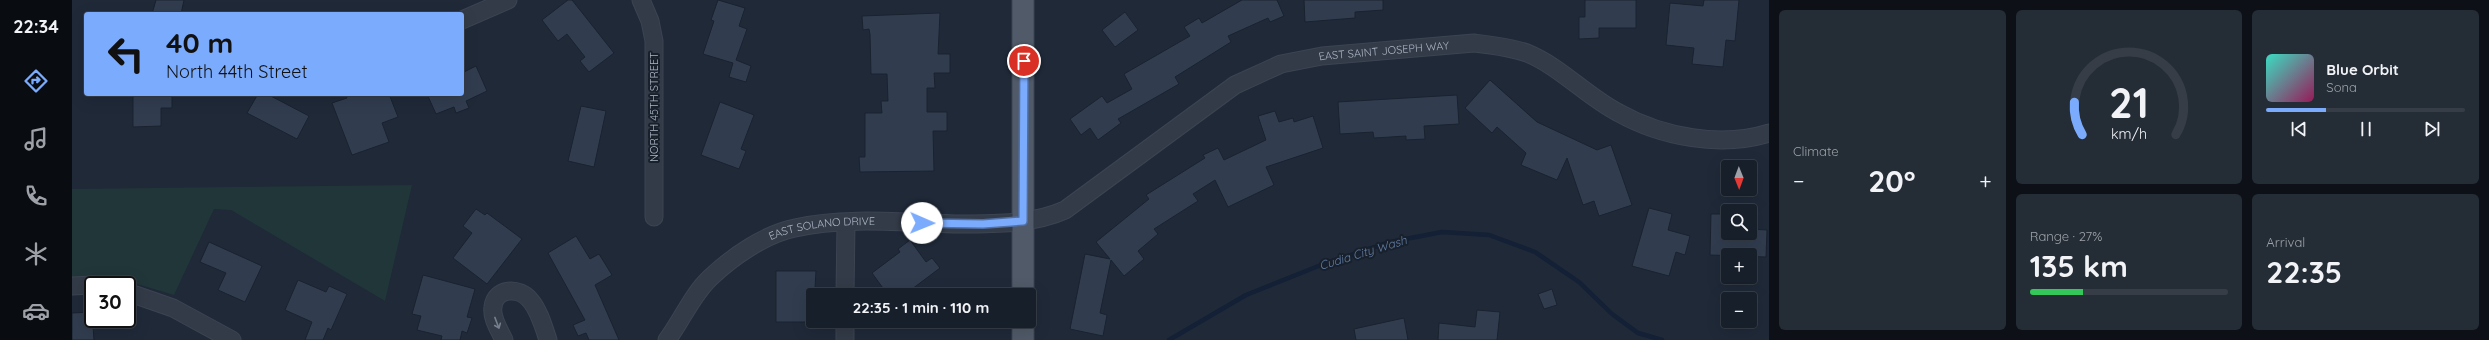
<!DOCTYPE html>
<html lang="en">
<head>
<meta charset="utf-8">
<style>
	:root { --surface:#171f2a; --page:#242c36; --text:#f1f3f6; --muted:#9ea2a8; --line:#363d47; --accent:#7babfc }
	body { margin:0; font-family:Quicksand,sans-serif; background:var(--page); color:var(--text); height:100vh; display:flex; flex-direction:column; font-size:15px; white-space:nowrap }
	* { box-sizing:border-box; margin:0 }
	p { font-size:13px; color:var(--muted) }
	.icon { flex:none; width:22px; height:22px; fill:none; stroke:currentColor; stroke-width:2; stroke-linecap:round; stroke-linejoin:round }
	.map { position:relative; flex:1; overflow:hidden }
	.sheet { display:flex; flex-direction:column; gap:10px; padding:10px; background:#0d1117; width:720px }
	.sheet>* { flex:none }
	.banner { position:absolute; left:12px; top:12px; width:380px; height:84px; border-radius:4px; box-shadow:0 4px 16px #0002,0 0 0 1px var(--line); background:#7babfc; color:#111; overflow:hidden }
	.needle { width:26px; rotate:179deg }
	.buttons { position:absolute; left:1649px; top:160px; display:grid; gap:8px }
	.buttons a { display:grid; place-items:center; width:36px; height:36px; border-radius:4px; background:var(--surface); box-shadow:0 4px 16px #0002,0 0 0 1px var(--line); font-size:20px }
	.speed { position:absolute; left:12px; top:276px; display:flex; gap:8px; font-size:20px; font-weight:700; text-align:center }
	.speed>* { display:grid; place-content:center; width:52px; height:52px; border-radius:50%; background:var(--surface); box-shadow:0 4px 16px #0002,0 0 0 1px var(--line); line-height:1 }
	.speed .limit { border:2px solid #111; border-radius:6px; background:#fff; color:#111 }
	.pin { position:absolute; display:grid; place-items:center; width:34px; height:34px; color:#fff; margin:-17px; border:2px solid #fff; border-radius:50%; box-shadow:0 1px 4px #0007 }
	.me { position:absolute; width:44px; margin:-22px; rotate:91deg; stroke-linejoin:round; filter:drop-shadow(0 0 3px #0008) }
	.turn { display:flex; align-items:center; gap:14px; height:84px; padding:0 16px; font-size:18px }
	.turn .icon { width:52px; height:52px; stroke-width:2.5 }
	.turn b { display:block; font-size:28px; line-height:34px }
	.big { font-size:30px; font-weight:700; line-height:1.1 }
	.sheet .tile { flex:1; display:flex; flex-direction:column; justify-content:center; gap:6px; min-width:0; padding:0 14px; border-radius:6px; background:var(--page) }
	.sheet .dial { align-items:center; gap:0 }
	.dial svg { height:104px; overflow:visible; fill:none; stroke:var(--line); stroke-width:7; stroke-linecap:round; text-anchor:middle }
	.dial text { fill:var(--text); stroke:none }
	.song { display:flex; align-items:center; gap:12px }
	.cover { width:48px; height:48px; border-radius:6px; background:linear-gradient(135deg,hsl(170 70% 55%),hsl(330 70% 35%)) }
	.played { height:4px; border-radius:2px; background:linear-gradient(90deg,var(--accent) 30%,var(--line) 30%) }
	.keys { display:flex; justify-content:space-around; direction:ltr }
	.heat { display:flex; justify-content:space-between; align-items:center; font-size:22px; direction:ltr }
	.charge { height:6px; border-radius:3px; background:linear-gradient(90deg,#34c759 27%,var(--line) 0) }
	.sheet .tiles { flex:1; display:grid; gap:10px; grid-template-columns:repeat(3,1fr) }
	.tile:first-child { grid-row:span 2 }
	.trip { position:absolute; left:734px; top:288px; width:230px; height:40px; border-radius:4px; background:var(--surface); box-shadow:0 4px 16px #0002,0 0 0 1px var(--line); font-weight:700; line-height:40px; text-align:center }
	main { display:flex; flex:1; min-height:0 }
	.menu { display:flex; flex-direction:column; width:72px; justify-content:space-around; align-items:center; background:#090c11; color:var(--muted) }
	.menu .icon { width:28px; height:28px }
	.menu .active { color:var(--accent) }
	.menu b { font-size:18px; color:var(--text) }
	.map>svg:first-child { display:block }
	.green { fill:#213639 }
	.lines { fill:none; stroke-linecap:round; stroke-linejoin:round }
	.stream { stroke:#132035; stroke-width:4.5 }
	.building { fill:#313d4f; stroke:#1a222f }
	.minor-casing { stroke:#3c4452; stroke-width:19 }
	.major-casing { stroke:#3c4452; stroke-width:23 }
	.minor { stroke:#333b48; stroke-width:17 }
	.major { stroke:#505a68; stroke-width:21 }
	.oneway { stroke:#767f8d }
	.route-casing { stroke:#506fa4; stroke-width:10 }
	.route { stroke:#7babfc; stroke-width:7 }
	.labels { text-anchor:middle; stroke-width:4; stroke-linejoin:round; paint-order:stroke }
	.street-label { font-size:11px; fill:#adb6c5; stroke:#18202c }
	.water-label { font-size:12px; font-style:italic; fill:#647fa6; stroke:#18202c }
</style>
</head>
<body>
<main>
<nav class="menu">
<b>22:34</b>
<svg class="icon active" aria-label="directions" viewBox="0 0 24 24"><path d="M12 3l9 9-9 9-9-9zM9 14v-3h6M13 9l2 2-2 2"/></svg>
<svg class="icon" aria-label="music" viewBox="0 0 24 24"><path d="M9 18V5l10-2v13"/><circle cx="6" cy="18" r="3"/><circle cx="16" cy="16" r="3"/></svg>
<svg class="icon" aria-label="phone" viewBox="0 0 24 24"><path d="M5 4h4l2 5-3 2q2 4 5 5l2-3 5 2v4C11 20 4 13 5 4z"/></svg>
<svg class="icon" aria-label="climate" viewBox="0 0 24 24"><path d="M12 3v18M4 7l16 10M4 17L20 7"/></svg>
<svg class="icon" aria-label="car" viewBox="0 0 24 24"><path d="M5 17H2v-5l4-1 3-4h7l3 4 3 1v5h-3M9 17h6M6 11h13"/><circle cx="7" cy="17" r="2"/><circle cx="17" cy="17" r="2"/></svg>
</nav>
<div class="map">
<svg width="1697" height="340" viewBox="0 0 1697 340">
	<rect width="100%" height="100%" fill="#1f2938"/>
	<path class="green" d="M340,185L313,301L159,210L142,209L102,295L38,276L0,278V189Z"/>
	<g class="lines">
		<path class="stream" d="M1097,340L1174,295L1249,265L1318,242L1370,232L1417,235L1463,252L1507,282L1540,314L1566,333L1590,340"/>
	</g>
	<g class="building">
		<path d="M84,0H112L109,14H80Z"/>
		<path d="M496,0H500L542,53L517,72L508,61L513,57L495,34L486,41L470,20Z"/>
		<path d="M646,0L673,8L667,26L675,29L664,60L679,66L674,82L657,77L661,63L631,54L642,21L639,20Z"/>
		<path d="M1170,0H1205L1212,16L1198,22L1196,18L1156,36L1159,42L1103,77L1107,84L1046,119L1049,123L1026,140L1018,128L1009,135L998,119L1030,96L1035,103L1060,89L1052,74L1118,36L1112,27L1127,18L1130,23Z"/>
		<path d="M1232,0H1311V10L1283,12V18L1233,22Z"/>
		<path d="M1513,0H1564V28H1527V38L1507,39V17H1513Z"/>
		<path d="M1632,0H1667L1663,41L1654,40L1651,67L1620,64L1622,48L1594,45L1598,3L1631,6Z"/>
		<path d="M1053,12L1066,30L1043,47L1030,30Z"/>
		<path d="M868,13L866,54H878V73H862L863,88H855V112H875V131H861L862,171L788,172L787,157H793V113H810L809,101H816L815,74H799L798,34L797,29L791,30L790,16Z"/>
		<path d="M404,66L415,91L394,101L397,108L384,113L382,107L364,114L355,94H390V73Z"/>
		<path d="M1418,80L1465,122L1525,150L1539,145L1560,205L1527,216L1522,201L1511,205L1495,158L1485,180L1449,165L1454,153L1425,127L1420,133L1393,108Z"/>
		<path d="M61,94H100V108H89V126L61,127Z"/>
		<path d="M186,94H195L237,116L225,139L175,113Z"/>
		<path d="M273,94H317L326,117L310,123L317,142L280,155L260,103L275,98Z"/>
		<path d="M1385,95L1387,124L1352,126L1353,139L1334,140V136L1302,138L1301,132L1268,134L1266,102Z"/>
		<path d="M648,102L682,115L669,149L674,151L667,169L629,155Z"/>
		<path d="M509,106L534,111L522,167L496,161Z"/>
		<path d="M1203,111L1207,122L1221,118L1222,122L1241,116L1251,148L1194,167L1202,185L1156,207L1143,180L1121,194L1126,201L1082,229L1086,234L1066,251L1072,259L1052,276L1039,260L1028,313L1035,315L1031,336L998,329L1013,254L1038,259L1024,242L1077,199L1074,195L1133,158L1131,155L1146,148L1152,160L1194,140L1186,116Z"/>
		<path d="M1577,208L1600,214L1596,230L1618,236L1613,255L1604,252L1597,276L1560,266Z"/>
		<path d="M404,209L413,215L415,213L450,239L415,284L381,258L400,233L391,226Z"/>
		<path d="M1639,214H1656V233H1678V229L1695,230L1694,257L1638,255Z"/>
		<path d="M504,236L518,259L527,254L540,275L523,285L547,340H517L514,333L506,336L501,325L513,320L476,253Z"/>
		<path d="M838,240L854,262L860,258L868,268L832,295H816L800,273L828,252L826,249Z"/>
		<path d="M137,242L190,266L173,302L146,290L154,273L128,262Z"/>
		<path d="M704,271H744L741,322H704Z"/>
		<path d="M351,275L403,289L395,317L400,318L395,333L390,331L388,340H369L370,336L345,330L349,316L340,314Z"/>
		<path d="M226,280L254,292L257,286L275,294L259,330L256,328L251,340H233L240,322L213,310Z"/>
		<path d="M1480,289L1485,305L1472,309L1466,294Z"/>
		<path d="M1405,310L1428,312L1425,340H1366L1367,323L1403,327Z"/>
		<path d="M20,312L22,340H0V313Z"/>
		<path d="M1332,318L1336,340H1284L1282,329Z"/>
	</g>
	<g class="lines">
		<g class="minor-casing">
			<g id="minor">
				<path d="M569,0L578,21L582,41V217"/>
				<path d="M390,20L436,0"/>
				<path d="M0,286L21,285"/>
				<path d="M55,292L101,308L160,340"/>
				<path d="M773,295L774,223"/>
				<path d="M432,340C428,331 419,318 421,307C423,287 448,287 458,300C467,310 472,328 476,340"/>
				<path id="s1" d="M595,340C610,320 620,295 638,278C660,257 693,234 723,228C773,216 838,223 889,224C924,224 962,224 993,210L1163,85L1209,64L1250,56L1402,43C1419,45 1438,47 1455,53C1489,67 1514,96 1547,113C1590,137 1649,148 1697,133"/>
				<path d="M773,340V321"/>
			</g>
		</g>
		<g class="major-casing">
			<g id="major">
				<path d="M951,295V0"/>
				<path d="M951,340V321"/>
			</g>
		</g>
		<use href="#minor" class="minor"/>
		<use href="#major" class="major"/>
	</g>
	<defs><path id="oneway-shaft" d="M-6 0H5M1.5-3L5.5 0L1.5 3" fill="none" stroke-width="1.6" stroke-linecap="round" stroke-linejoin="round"/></defs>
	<use class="oneway" href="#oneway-shaft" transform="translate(425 323) rotate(69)"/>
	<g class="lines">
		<g class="route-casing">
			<path id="route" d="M850,223L911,224L951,221L952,61"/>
		</g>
		<use href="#route" class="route"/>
	</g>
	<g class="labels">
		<g class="street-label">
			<text dy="4" stroke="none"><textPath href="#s1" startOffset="813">EAST SAINT JOSEPH WAY</textPath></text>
			<text transform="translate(582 107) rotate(-90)" y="4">NORTH 45TH STREET</text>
			<text dy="4" stroke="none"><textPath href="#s1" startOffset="202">EAST SOLANO DRIVE</textPath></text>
		</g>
		<g class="water-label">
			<text transform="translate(1291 253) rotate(-17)" y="4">Cudia City Wash</text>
		</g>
	</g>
</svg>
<div class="buttons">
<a><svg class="needle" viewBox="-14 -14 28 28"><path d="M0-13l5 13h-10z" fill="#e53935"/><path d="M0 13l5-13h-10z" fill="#9ea2a8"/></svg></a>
<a><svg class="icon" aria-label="search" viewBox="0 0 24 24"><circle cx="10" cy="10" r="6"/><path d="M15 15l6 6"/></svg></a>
<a>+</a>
<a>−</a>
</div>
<div class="speed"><div class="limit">30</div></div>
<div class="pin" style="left:952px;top:61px;background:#d93025"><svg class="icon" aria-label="arrive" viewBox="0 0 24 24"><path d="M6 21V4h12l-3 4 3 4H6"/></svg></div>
<svg class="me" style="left:850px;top:223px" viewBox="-20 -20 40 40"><circle r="19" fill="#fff"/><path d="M0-13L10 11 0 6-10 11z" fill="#7babfc"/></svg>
<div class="trip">22:35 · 1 min · 110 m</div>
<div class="banner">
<div class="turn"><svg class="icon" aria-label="left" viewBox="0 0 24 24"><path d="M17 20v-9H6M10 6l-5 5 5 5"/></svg><div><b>40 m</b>North 44th Street</div></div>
</div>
</div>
<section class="sheet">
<div class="tiles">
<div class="tile"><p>Climate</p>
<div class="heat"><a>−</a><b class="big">20°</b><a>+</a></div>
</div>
<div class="tile dial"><svg viewBox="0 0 100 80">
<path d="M14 69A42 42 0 1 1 86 69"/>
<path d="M14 69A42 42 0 0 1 8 44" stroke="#7babfc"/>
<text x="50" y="56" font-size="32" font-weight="700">21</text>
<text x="50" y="72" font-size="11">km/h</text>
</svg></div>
<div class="tile">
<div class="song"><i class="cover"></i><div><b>Blue Orbit</b><p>Sona</p></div></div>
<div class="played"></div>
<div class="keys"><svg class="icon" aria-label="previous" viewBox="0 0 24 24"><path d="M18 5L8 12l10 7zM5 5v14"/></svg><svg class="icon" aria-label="pause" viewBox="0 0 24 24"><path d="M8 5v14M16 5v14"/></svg><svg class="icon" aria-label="next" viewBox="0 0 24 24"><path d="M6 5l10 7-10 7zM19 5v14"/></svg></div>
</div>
<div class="tile"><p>Range · 27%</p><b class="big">135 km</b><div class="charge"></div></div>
<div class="tile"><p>Arrival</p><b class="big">22:35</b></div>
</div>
</section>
</main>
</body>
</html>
